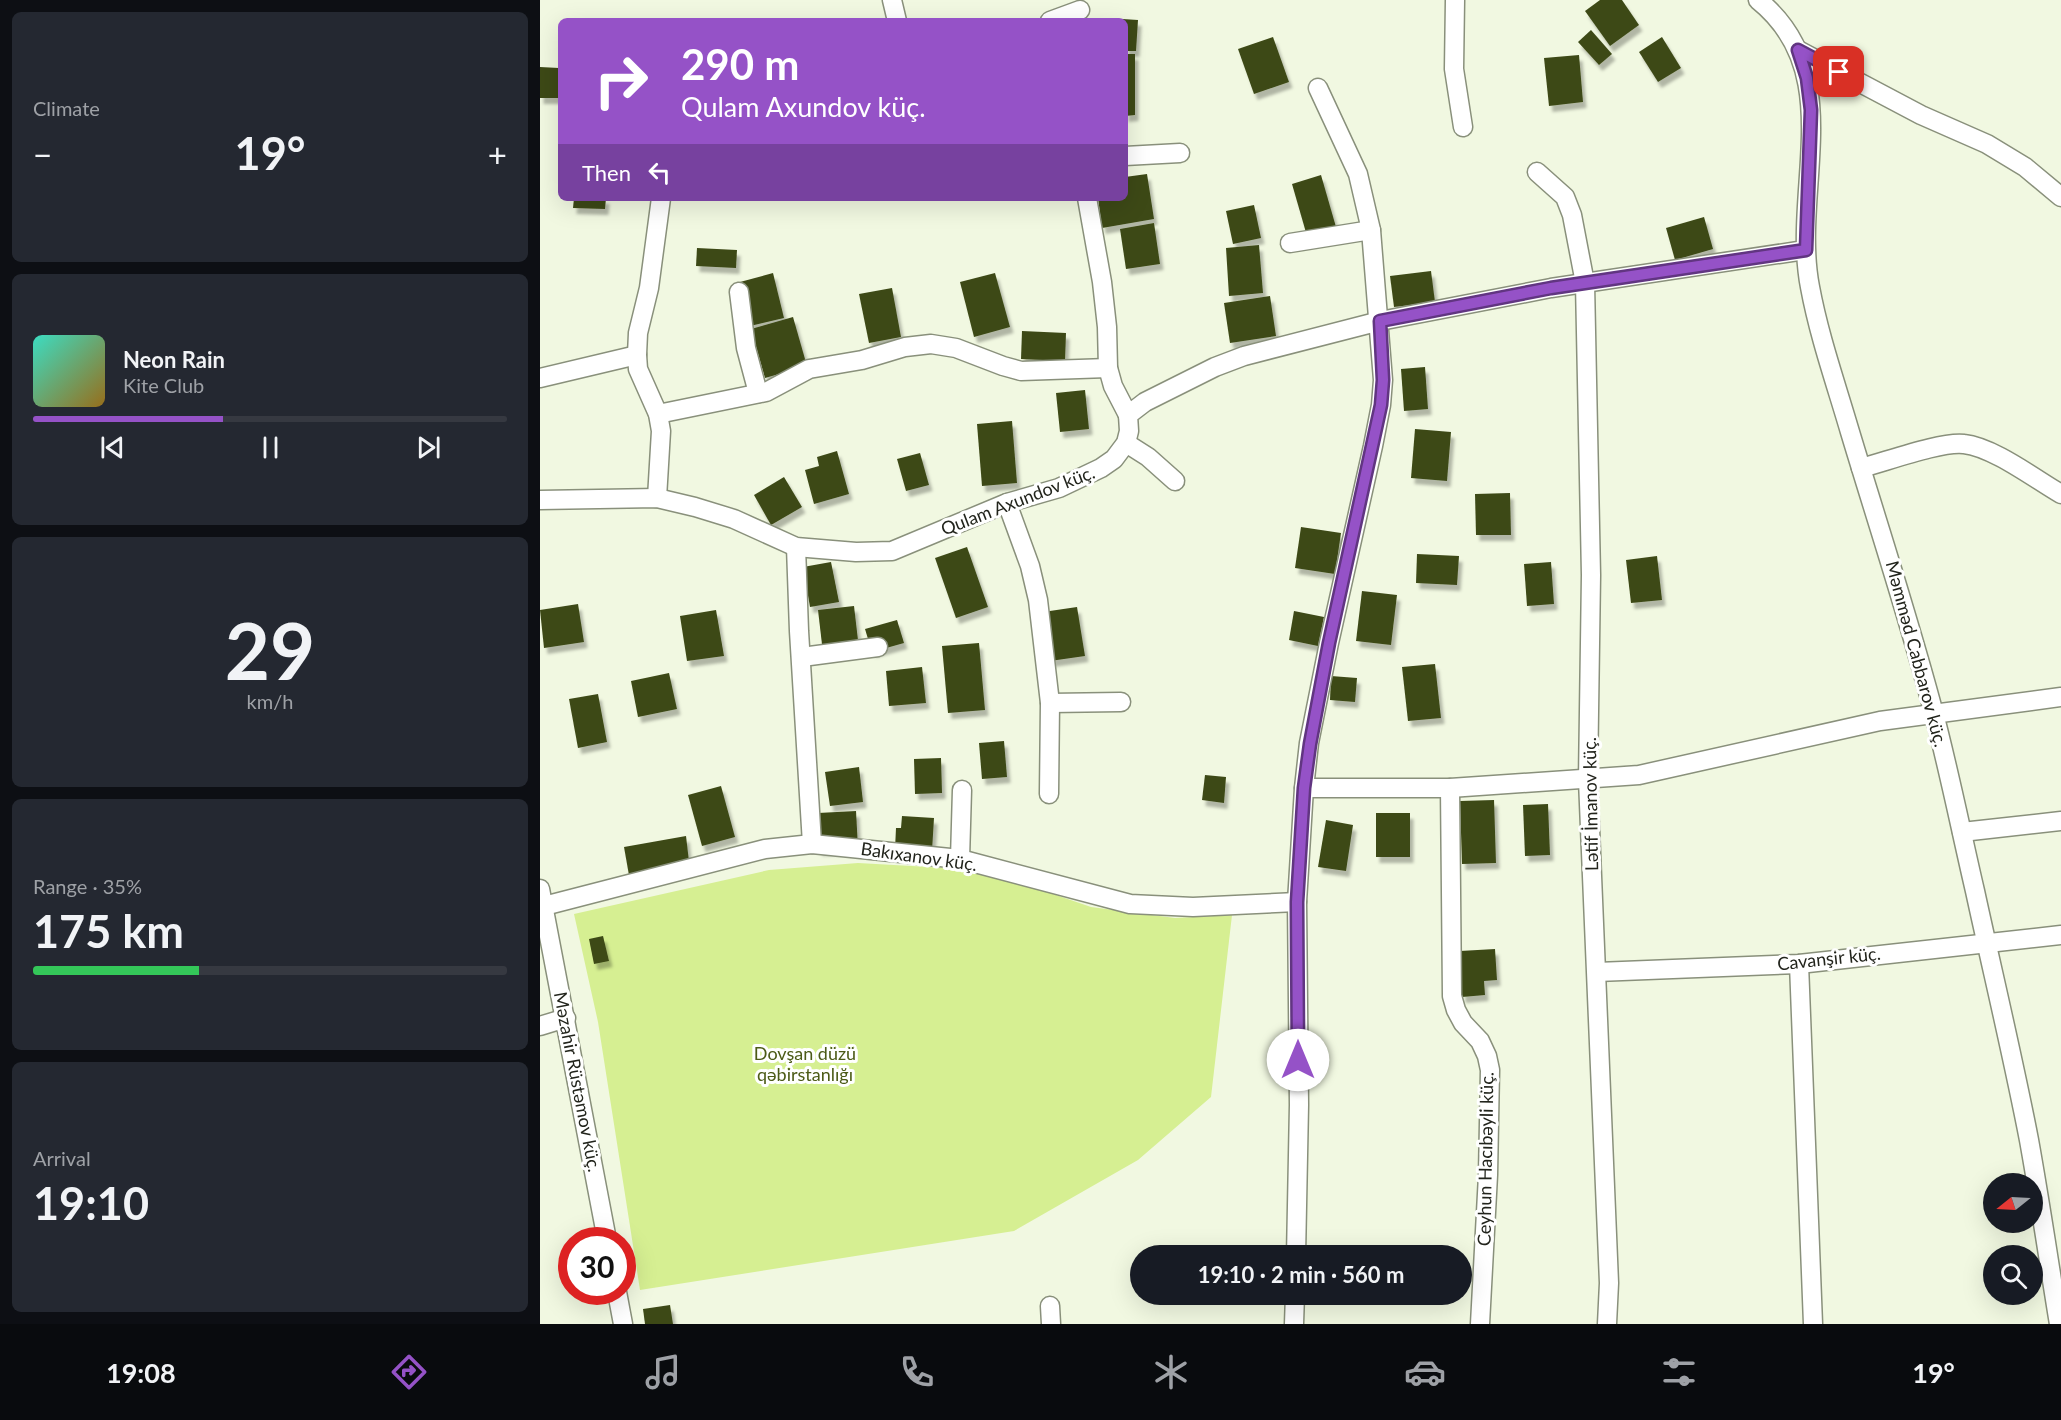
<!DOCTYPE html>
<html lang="en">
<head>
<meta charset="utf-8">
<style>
	:root { --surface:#171b24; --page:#242831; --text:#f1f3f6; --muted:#9ea1a6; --line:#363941; --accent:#9552c7 }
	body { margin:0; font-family:Lato,sans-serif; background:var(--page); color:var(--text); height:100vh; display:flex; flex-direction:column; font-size:22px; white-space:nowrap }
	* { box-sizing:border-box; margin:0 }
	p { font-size:20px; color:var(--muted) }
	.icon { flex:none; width:33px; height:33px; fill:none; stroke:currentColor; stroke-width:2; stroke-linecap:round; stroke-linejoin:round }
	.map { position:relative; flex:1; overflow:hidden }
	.drawer { display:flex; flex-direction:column; gap:12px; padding:12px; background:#0d0f14; width:540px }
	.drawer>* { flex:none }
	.hud { position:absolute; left:18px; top:18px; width:570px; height:183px; border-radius:9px; box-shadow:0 6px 24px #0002; background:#9552c7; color:#fff; overflow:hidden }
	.needle { width:39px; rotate:252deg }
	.tools { position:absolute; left:1443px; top:1173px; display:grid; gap:12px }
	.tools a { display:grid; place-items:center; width:60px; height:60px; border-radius:50%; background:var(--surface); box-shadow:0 6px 24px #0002; font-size:30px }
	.speed { position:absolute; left:18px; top:1227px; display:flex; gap:12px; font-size:30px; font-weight:700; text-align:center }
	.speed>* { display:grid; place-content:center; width:78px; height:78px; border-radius:50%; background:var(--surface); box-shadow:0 6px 24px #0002; line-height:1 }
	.speed .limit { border:9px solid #d22; background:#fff; color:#111 }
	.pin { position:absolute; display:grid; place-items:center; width:51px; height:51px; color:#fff; margin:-26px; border-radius:12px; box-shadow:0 3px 9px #0006 }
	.me { position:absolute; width:66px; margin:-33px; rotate:0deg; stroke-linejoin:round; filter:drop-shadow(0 0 4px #0008) }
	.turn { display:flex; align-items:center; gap:21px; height:126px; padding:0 24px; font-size:27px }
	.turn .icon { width:78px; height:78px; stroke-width:2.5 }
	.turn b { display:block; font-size:42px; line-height:51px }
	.then { display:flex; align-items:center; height:57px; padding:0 24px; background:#0003; gap:12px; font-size:22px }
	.big { font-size:45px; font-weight:700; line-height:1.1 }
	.drawer .card { flex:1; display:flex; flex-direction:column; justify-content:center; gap:9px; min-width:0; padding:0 21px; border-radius:9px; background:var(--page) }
	.drawer .dial { align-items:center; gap:0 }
	.dial b { font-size:78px; line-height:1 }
	.song { display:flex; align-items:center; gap:18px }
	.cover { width:72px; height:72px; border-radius:9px; background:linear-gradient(135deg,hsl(170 70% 55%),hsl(40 70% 35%)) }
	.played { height:6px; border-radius:3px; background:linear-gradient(90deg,var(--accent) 40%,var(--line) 40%) }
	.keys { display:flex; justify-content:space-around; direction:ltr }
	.heat { display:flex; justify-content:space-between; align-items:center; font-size:33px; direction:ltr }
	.charge { height:9px; border-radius:4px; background:linear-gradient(90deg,#34c759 35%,var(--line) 0) }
	.trip { position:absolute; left:590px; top:1245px; width:342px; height:60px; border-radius:30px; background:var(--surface); box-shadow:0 6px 24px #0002; font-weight:700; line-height:60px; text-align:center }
	.dock { display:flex; height:96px; justify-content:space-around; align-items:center; background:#090b0e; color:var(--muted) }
	.dock .icon { width:42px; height:42px }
	.dock .selected { color:var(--accent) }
	.dock b { font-size:27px; color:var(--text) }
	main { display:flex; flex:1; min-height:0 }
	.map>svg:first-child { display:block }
	.green { fill:#d6ef92 }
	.building { fill:#3d4917; filter:url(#shadow) }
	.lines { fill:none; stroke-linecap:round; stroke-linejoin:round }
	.minor-casing { stroke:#89907b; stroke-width:21 }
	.minor { stroke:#fff; stroke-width:18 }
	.route-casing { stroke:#613581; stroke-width:15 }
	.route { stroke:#9552c7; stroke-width:10 }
	.labels { text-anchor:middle; stroke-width:6; stroke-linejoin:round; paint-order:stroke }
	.street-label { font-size:18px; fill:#22241c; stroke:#fff }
	.park-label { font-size:18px; fill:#4c5b17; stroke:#fff }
</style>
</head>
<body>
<main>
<section class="drawer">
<div class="card"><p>Climate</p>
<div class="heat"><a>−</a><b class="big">19°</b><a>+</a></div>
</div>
<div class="card">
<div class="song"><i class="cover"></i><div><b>Neon Rain</b><p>Kite Club</p></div></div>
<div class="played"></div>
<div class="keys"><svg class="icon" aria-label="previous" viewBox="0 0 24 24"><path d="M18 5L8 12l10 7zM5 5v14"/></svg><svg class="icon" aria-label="pause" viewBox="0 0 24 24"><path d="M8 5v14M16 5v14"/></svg><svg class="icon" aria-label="next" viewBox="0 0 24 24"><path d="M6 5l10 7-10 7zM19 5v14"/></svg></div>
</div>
<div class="card dial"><b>29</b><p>km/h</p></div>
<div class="card"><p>Range · 35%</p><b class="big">175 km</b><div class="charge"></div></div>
<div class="card"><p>Arrival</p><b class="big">19:10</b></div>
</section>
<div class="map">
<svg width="1521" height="1324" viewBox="0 0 1521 1324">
	<defs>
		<filter id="shadow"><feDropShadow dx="3.5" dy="6" stdDeviation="1.5" flood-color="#0004"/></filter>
	</defs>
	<rect width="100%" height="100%" fill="#f1f8e1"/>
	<path class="green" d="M318,863L443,870L551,907L635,918L692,915L671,1097L598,1160L474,1231L100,1290L58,1022L34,914L229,870Z"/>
	<g class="building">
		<path d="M1060,0H1082L1099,25L1070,46L1045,11Z"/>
		<path d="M567,18L598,20L596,51H585V21H566Z"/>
		<path d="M1051,30L1072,54L1059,65L1038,42Z"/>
		<path d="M733,37L749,82L714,94L698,49Z"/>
		<path d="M1122,37L1141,68L1118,82L1099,52Z"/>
		<path d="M585,54H595V115L585,116Z"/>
		<path d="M1039,55L1043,102L1009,106L1004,58Z"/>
		<path d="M0,67L19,68L18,98H0Z"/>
		<path d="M607,174L614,219L562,228L558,198H585V177Z"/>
		<path d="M781,175L796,227L767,236L752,184Z"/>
		<path d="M34,198H66L65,209L33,208Z"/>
		<path d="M714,205L721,238L693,244L686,211Z"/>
		<path d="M1164,217L1173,249L1135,260L1126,228Z"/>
		<path d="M614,223L620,264L586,269L580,229Z"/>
		<path d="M719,245L723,293L689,296L686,248Z"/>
		<path d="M157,248L197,250L196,268L156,266Z"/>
		<path d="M891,271L895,302L854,307L850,276Z"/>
		<path d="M233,273L244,318L210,326L200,282Z"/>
		<path d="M455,273L470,327L434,337L420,282Z"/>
		<path d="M352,288L361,337L329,343L319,294Z"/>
		<path d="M730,296L736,336L690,343L684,303Z"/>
		<path d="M253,317L267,366L225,378L211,329Z"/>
		<path d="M482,331L526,333L525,361L481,359Z"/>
		<path d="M885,367L888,409L864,411L861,369Z"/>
		<path d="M545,390L549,429L520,432L516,393Z"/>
		<path d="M472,421L477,483L442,486L437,424Z"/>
		<path d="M875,429L911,432L907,481L871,478Z"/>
		<path d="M297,451L309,494L274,504L265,470L279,466L277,457Z"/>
		<path d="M380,453L389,485L366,491L357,459Z"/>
		<path d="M244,477L262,507L231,525L214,495Z"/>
		<path d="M970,493L971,535H936L935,494Z"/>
		<path d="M761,527L801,533L795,574L755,568Z"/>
		<path d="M427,547L448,607L416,618L395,558Z"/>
		<path d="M877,554L919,556L917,585L876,583Z"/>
		<path d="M1117,556L1122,600L1091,603L1086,560Z"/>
		<path d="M291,562L299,602L270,607L263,567Z"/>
		<path d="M1011,562L1014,604L987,606L984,564Z"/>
		<path d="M822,591L857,595L851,645L816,641Z"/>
		<path d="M38,604L44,642L4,648L0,610Z"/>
		<path d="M314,606L319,649L283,653L278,610Z"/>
		<path d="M537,607L545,656L510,661L503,612Z"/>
		<path d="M176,610L184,656L147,661L140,616Z"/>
		<path d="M754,611L784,617L778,646L749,640Z"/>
		<path d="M357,620L364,643L332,652L325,629Z"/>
		<path d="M439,643L445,710L408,713L402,646Z"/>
		<path d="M895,664L901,718L868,721L862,667Z"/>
		<path d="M382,667L386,703L349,706L346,671Z"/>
		<path d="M129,673L137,709L98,717L91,681Z"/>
		<path d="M791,676L817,678L815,702L790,700Z"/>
		<path d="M58,694L67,742L38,748L29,699Z"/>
		<path d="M464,741L467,777L442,779L439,743Z"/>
		<path d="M401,758L402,793L375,794L374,759Z"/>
		<path d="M319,767L323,802L290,806L285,772Z"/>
		<path d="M665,775L686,777L684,803L662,800Z"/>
		<path d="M181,786L195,837L162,846L148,795Z"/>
		<path d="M954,800L956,863L922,864L920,801Z"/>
		<path d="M1008,804L1010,855L985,856L983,805Z"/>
		<path d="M316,811L318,848L279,850L278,813Z"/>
		<rect x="836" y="813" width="34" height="44"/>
		<path d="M362,816L394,818L392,851L355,849L356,828H361Z"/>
		<path d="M786,820L813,825L806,871L778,867Z"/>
		<path d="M146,836L150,870L90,881L84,847Z"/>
		<path d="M63,936L69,961L54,964L49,939Z"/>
		<path d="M955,949L957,980L944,981L945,995L922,997L920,951Z"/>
		<path d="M130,1305L133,1324H105L103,1309Z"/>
	</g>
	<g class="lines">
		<g class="minor-casing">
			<g id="minor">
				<path d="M352,0L357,21"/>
				<path d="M915,0L914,69L923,127"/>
				<path d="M1218,0C1309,73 1251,190 1270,287C1279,336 1296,384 1310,432C1338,525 1368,616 1393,710C1409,770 1421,831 1435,891C1453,974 1473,1057 1489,1140C1500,1201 1509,1263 1519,1324"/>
				<path d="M510,21L540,10"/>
				<path d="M1258,50L1381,115L1447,144L1485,167L1521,197"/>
				<path d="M585,156L640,153"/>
				<path d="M997,172L1025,197L1032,215L1045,283L1051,575L1048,780L1069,1283L1067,1324"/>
				<path d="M547,198L562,282L567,327L568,368L573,386L588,415"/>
				<path d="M750,243L831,230"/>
				<path d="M199,292L206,348L218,393"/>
				<path d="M0,378L97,355"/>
				<path d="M118,414L226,392L269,369L322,360L365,347L391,344L416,348L463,366L481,371L568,368"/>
				<path d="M586,443L608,457L635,481"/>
				<path d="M1321,468C1345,462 1402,441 1424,444C1453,447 1495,479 1521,494"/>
				<path d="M117,498L121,431L118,414L98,369L97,355L98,333L109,288L121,198"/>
				<path d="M0,500L117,498L155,507L194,519L256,547L316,552L352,551L467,503L519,488L561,468L574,459L586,443L589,431L588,415L605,402L675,367L704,356L840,321L1011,288L1265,250"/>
				<path d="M467,503L490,566L498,600L510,703L509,794"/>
				<path d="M256,547L259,631L272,844"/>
				<path d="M262,657L338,647"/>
				<path d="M510,703L581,702"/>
				<path d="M764,788H910L1099,775L1340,721L1521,697"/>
				<path d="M910,788L912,996L916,1010L923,1023L940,1041L947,1056L950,1070L948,1175L940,1324"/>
				<path d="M1422,832L1521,821"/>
				<path d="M420,859L422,790"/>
				<path d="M0,889L67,1240"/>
				<path d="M4,906L225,849L272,844L420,859L590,904L653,907L757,902"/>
				<path d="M1259,964L1273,1324"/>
				<path d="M1057,972L1259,964L1521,935"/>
				<path d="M0,1026L26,1018"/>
				<path d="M756,1256L759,1105L757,902L764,788L769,743L789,643L833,446L841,405L843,380L831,230L818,174L778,88"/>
				<path d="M77,1292L83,1324"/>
				<path d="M510,1306L511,1324"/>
				<path d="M754,1324L755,1294"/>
			</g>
		</g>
		<use href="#minor" class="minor"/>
	</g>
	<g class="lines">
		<g class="route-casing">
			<path id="route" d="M758,1060L757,902L764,788L770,744L789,643L841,405L843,380L840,321L1011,288L1266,250L1271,110L1267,78L1258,50L1299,72"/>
		</g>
		<use href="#route" class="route"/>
	</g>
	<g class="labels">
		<g class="street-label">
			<text transform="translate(478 501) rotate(-21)" y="6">Qulam Axundov küç.</text>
			<text transform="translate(1376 654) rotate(75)" y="6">Məmməd Cabbarov küç.</text>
			<text transform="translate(1051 804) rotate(-91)" y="6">Lətif İmanov küç.</text>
			<text transform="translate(379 857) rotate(8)" y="6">Bakıxanov küç.</text>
			<text transform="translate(1289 959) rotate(-6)" y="6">Cavanşir küç.</text>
			<text transform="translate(37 1082) rotate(79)" y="6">Məzahir Rüstəmov küç.</text>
			<text transform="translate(946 1159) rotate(-89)" y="6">Ceyhun Hacıbəyli küç.</text>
		</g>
		<g class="park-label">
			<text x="265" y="1060">Dovşan düzü<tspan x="265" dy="21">qəbirstanlığı</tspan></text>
		</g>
	</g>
</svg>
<div class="tools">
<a><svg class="needle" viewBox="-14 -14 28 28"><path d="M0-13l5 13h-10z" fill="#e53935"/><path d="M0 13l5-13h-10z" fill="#9ea1a6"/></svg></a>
<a><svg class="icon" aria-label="search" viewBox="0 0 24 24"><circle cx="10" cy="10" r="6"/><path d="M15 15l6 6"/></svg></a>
</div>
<div class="speed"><div class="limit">30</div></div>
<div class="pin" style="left:1299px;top:72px;background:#d93025"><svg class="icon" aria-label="arrive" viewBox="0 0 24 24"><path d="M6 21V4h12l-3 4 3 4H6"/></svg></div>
<svg class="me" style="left:758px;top:1060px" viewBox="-20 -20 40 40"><circle r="19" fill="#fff"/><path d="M0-13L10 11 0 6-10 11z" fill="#9552c7"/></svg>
<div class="trip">19:10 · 2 min · 560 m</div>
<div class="hud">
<div class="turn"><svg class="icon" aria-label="right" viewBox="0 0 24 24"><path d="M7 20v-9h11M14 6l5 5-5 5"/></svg><div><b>290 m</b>Qulam Axundov küç.</div></div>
<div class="then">Then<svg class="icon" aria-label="left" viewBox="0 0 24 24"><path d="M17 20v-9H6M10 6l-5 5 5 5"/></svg></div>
</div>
</div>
</main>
<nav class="dock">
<b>19:08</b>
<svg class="icon selected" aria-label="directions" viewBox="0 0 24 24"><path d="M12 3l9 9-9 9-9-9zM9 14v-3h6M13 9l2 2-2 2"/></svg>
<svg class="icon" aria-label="music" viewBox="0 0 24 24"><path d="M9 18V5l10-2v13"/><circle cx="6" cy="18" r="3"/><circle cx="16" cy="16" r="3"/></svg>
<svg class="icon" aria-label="phone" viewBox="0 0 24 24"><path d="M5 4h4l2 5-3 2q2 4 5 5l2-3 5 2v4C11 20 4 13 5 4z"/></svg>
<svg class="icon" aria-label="climate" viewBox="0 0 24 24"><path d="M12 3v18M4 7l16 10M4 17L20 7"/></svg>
<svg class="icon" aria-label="car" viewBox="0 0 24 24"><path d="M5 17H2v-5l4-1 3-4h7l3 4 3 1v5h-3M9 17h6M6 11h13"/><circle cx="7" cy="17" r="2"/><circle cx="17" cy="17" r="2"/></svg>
<svg class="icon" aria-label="filters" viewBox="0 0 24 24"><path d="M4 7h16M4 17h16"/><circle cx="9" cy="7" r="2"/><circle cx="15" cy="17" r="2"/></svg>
<b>19°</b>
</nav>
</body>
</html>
